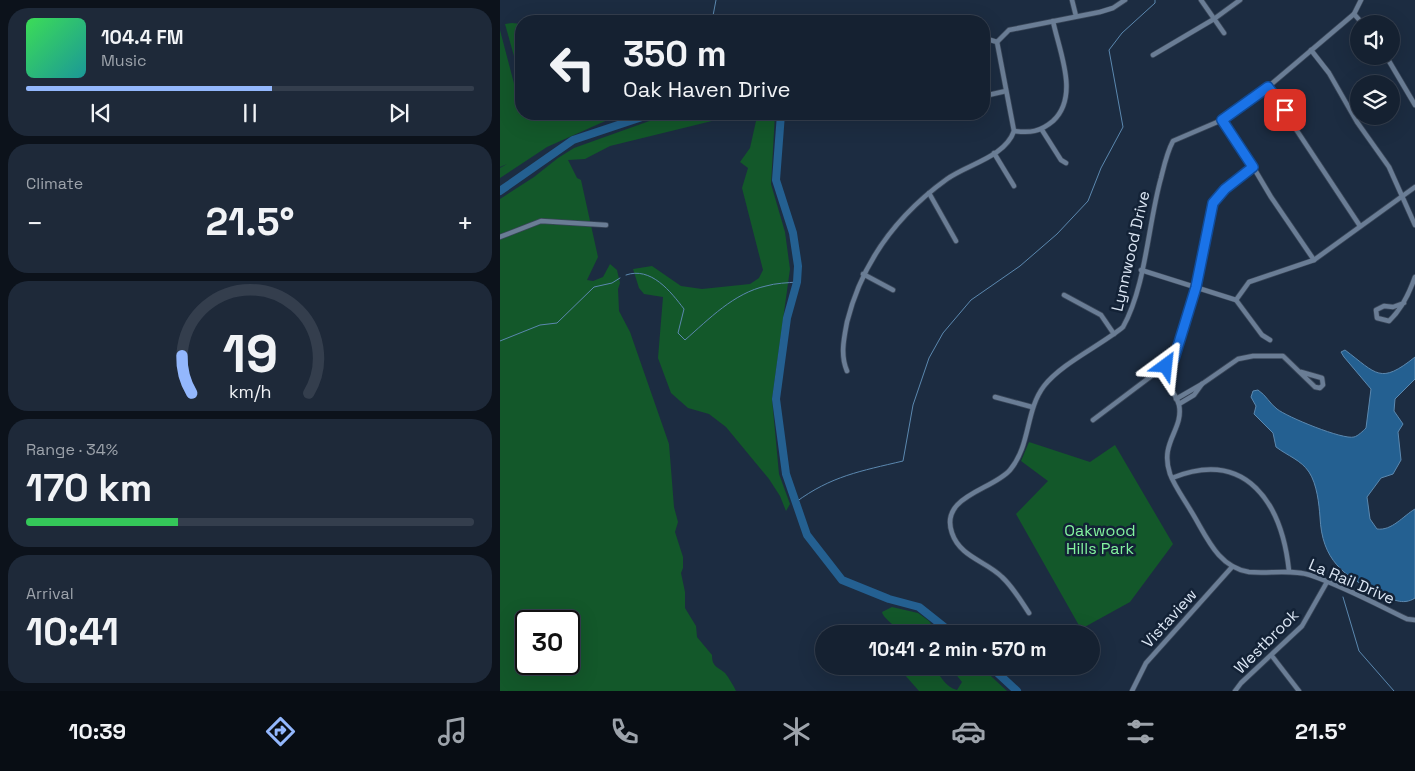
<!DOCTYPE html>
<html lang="en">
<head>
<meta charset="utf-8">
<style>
	:root { --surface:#152131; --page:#1e2939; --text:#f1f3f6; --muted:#9da3ab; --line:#343e4d; --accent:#93b7fd }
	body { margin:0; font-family:"Space Grotesk",sans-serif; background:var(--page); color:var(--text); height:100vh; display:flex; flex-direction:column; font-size:19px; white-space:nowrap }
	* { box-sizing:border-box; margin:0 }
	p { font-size:16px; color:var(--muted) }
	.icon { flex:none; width:28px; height:28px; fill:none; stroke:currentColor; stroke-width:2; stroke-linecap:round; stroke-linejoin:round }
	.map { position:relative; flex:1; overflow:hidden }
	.sheet { display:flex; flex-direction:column; gap:8px; padding:8px; background:#0c121b; width:500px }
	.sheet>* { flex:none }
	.banner { position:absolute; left:15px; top:15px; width:475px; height:105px; border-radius:20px; box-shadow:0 5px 20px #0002,0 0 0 1px var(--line); background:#152131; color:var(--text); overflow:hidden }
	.tools { position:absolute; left:850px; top:15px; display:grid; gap:10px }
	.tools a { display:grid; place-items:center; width:50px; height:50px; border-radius:50%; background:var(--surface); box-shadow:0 5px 20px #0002,0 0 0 1px var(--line); font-size:25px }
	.speed { position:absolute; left:15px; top:610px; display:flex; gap:10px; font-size:25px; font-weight:700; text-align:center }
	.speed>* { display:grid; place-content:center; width:65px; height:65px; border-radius:50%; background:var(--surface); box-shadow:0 5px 20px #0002,0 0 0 1px var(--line); line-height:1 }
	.speed .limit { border:2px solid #111; border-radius:8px; background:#fff; color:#111 }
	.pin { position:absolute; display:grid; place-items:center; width:42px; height:42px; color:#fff; margin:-21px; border-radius:10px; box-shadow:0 2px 8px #0006 }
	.me { position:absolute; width:55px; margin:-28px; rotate:30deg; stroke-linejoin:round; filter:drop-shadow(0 0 4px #0008) }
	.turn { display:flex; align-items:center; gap:18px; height:105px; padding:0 25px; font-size:22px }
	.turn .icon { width:65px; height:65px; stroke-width:2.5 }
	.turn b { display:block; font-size:35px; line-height:42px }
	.big { font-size:38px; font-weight:800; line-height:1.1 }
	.sheet .widget { flex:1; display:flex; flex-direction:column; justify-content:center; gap:8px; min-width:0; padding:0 18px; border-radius:20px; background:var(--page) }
	.sheet .dial { align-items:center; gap:0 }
	.dial svg { height:130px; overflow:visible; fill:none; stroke:var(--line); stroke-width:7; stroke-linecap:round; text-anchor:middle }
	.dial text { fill:var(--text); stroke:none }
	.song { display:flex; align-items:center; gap:15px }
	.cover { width:60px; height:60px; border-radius:8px; background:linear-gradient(135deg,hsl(130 70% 55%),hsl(180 70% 35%)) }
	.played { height:5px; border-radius:2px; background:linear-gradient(90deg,var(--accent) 55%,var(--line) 55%) }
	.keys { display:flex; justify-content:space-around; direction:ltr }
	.heat { display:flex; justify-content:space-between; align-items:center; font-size:28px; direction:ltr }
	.charge { height:8px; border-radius:4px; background:linear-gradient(90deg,#34c759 34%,var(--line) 0) }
	.trip { position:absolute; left:315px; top:625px; width:285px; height:50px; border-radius:25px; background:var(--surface); box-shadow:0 5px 20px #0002,0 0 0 1px var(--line); font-weight:800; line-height:50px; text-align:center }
	.tabs { display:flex; height:80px; justify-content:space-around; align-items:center; background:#080d14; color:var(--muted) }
	.tabs .icon { width:35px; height:35px }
	.tabs .active { color:var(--accent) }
	.tabs b { font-size:22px; color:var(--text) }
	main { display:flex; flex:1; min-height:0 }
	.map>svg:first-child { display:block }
	.green { fill:#13582a; fill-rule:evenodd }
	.water { fill:#246091; stroke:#5b88af }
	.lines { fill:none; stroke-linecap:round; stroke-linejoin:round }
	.stream { stroke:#5b88af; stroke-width:1 }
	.river { stroke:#246091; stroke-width:8 }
	.minor-casing { stroke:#394658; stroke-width:6 }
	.minor { stroke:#6a7d95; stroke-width:4.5 }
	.route-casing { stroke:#114b97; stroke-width:12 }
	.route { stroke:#1a73e8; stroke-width:9 }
	.labels { text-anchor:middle; stroke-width:5; stroke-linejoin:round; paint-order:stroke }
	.street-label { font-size:16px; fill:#dbe6f4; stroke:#132236 }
	.park-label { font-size:16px; fill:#83f39f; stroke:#132236 }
</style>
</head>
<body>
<main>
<section class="sheet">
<div class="widget">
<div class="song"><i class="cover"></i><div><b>104.4 FM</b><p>Music</p></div></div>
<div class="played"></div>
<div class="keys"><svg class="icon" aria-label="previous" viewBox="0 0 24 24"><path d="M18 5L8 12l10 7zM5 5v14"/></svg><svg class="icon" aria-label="pause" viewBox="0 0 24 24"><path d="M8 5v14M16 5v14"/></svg><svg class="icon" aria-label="next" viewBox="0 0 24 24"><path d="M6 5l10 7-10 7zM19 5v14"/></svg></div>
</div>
<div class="widget"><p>Climate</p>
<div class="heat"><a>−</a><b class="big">21.5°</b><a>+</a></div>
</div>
<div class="widget dial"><svg viewBox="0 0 100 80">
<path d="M14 69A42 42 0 1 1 86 69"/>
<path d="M14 69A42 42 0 0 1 8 46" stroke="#93b7fd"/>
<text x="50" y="56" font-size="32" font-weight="700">19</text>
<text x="50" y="72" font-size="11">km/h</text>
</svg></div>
<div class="widget"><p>Range · 34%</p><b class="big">170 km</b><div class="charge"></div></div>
<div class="widget"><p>Arrival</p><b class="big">10:41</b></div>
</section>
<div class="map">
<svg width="915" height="691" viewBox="0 0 915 691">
	<rect width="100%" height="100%" fill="#1c2c41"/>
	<g class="green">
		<path d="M12,23L21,24V81L5,24Z"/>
		<path d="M0,30L17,95L21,94V114H121L47,147L0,178V168L7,164L0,167Z"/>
		<path d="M169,114H206L212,121L110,146L85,159L68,160L77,178L81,180L98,257L87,280L93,281L103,277L110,264L117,270L120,283L118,289L119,311L130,332L169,444L174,507L178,522L175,532L183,557V568L181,573L185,592V608L196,626L197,637L212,655C212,667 217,666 225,673C229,678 233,685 236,691H0V199L34,177L58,158L74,148ZM26,621H69V664H26Z"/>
		<path d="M212,114H275L271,184L285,232L290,269L272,399L279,474L290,504L286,511L280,496L269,479L226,427L209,414L188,408L171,393L158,358L163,297L144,294L139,288L133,269L152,266L181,286L202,289L250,284L259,278L263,270L242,188L248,168L240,162L250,148L256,121C244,114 226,120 212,114Z"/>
		<path d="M529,442L590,462L615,445L673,544L630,602L581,629L516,514L548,481L521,461Z"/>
		<path d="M392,607L418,613L429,621L438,634C429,634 418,635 409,634C402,632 383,619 382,612Z"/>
		<path d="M397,666H433C440,675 445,687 457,690L462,682L454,672L443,666H480L507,691H419Z"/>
	</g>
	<path class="water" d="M845,350C877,374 880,385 915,357V379L895,399L894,411L903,424L898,432L901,460L893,474L881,478L867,497L870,519L877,529C892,531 903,516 915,509V598C903,606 891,599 879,593C843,576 822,560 820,517C819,504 817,484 809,472C801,460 788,456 776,447L773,433L754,414L756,406L751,397L753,391L758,390C766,395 770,404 777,409C787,417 843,440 854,437C858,436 863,431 866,428L871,389L844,357L841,352Z"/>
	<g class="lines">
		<g class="stream">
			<path d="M212,21L216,0"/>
			<path d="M126,275C151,266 171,292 184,309L178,333L185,340C209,319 234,293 266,286C276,283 287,283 297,282"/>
			<path d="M0,341L40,325L57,323L94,287L112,283L120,278"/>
			<path d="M296,502C331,476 361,471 403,461L413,405L429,358L443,333L471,300L520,266L557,234L588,201L601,168L623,127L609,50L622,33L655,3V0"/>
			<path d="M843,597L859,651L894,691"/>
		</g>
		<g class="river">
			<path d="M281,114L276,180L293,233L298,266L297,282L287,318L276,399L286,474L307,535L342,580L389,599L419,607L453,634"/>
			<path d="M0,191L73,140L151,114"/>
			<path d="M490,666L517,691"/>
		</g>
		<g class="minor-casing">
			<g id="minor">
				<path d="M572,0L576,16"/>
				<path d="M701,0L724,33"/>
				<path d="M854,14L863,24"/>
				<path d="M484,38L497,42"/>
				<path d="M497,42L509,30L600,12L613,8L625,0"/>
				<path d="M811,50L829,73L857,122L889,167L915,225"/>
				<path d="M653,55L714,19L740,0"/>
				<path d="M886,56L915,105"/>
				<path d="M768,87L860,226"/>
				<path d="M484,96L506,91"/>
				<path d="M722,120L739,143L771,197L814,260"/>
				<path d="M542,130L561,160L566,163"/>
				<path d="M514,131C530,133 540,132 553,121C580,96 559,51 553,21"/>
				<path d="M494,153L514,186"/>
				<path d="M429,193L456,241"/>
				<path d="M0,237L41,221L106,225"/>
				<path d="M641,270L736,300L762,335L770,340"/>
				<path d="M363,274L393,290"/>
				<path d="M564,295L601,315L614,334"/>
				<path d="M736,300L749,282L814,260L915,187"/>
				<path d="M904,303L893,307L884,306L876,310L877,318L889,321C902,309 909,294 915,277"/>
				<path d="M347,371C340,355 344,338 347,322C362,262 397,215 447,179C468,164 505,157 514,131L497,42"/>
				<path d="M659,372C665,382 676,393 679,405C684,430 659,442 670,474C675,487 684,499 691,511C706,535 717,567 749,572C770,574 789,569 810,575C843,586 876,604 907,619L915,620"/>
				<path d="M495,397L532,407"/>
				<path d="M676,399L702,384L738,359L753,356H783L815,387L820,388L823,385L822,378L801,372"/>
				<path d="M679,404L694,395L702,384"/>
				<path d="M593,420L674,359L696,287L713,203L725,189L753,167"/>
				<path d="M672,478C747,448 782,504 789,571"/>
				<path d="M529,613C521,601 513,587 502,577C486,561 460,557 452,533C439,496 493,490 510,470C531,445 525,411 544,386C562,363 600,346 623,327C646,286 648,224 661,178C664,166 667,152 673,141L722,120L768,87L854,14L861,0"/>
				<path d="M772,656L799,691"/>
				<path d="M632,691L646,663L732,567"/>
				<path d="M735,691L741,683L802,626L827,582"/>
			</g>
		</g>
		<use href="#minor" class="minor"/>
	</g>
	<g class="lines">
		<g class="route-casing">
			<path id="route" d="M666,366L674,359L696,287L713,203L725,189L753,167L722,120L768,87L785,110"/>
		</g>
		<use href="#route" class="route"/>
	</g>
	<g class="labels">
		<g class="street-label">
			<text transform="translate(630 251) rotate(-77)" y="6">Lynnwood Drive</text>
			<text transform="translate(852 581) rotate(23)" y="6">La Rail Drive</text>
			<text transform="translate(669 618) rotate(-48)" y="6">Vistaview</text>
			<text transform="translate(766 641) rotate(-45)" y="6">Westbrook</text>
		</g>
		<g class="park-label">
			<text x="600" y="536">Oakwood<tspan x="600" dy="18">Hills Park</tspan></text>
		</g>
	</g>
</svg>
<div class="tools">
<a><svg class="icon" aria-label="sound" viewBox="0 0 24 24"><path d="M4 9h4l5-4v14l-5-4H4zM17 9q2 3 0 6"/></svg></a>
<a><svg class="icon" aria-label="layers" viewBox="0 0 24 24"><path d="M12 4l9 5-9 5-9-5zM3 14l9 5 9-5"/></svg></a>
</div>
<div class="speed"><div class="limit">30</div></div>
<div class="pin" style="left:785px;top:110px;background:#d93025"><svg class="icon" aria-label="arrive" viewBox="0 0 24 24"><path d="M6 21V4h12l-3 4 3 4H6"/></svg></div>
<svg class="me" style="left:666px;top:366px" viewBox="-20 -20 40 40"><path d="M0-17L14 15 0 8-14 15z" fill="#1a73e8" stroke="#fff" stroke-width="4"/></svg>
<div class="trip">10:41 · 2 min · 570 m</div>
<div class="banner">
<div class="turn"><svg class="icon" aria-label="left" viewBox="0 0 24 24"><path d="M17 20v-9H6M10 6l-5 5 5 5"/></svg><div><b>350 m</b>Oak Haven Drive</div></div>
</div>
</div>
</main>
<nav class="tabs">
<b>10:39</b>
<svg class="icon active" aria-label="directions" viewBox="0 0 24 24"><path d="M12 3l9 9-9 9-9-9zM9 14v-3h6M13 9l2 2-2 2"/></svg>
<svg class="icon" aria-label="music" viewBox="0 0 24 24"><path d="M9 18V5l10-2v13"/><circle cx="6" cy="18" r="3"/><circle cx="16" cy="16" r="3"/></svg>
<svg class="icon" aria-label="phone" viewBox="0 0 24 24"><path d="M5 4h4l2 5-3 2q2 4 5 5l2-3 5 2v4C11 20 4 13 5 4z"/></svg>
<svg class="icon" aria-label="climate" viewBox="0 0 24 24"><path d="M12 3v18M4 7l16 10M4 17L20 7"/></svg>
<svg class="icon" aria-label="car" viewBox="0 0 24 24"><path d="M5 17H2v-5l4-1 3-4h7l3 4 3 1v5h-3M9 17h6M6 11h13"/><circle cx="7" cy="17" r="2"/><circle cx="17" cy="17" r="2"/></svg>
<svg class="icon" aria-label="filters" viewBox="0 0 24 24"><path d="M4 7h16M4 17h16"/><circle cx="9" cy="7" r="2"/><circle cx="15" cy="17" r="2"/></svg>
<b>21.5°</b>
</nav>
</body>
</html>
